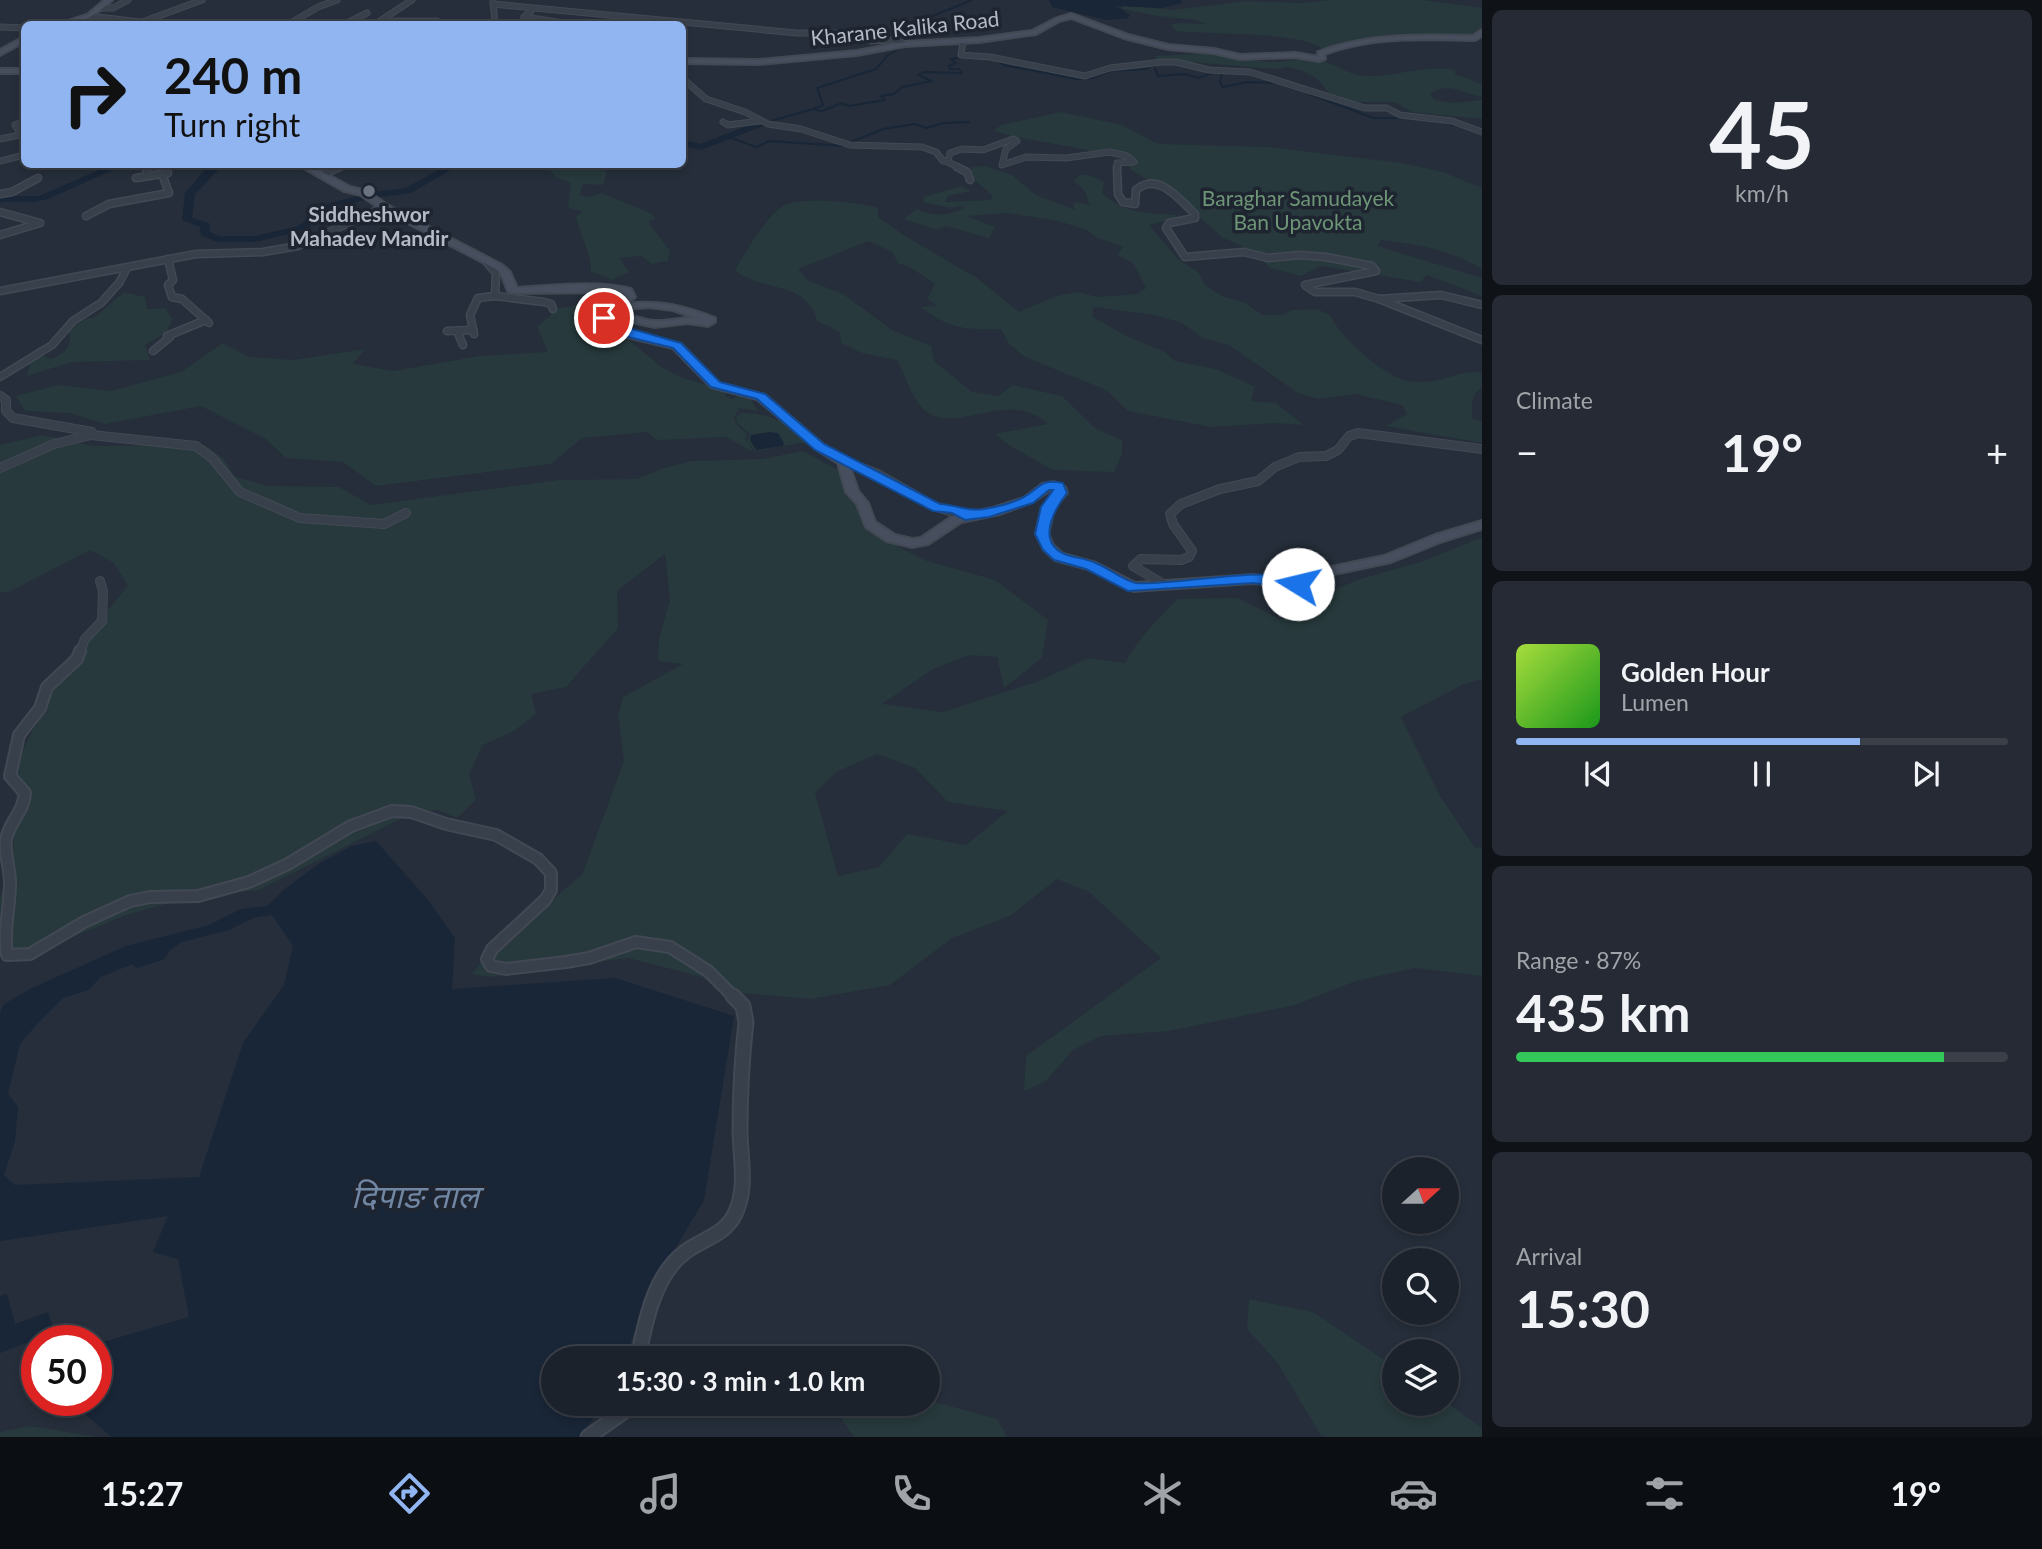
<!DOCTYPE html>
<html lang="en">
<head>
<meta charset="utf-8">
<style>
	:root { --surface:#1c222c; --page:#252a34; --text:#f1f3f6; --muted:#a0a4a9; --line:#3a3f48; --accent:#90b5f0 }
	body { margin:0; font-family:Lato,"Noto Sans Devanagari",sans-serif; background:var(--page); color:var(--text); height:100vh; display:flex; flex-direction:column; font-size:26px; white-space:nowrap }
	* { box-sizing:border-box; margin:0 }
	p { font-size:23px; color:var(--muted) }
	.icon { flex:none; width:38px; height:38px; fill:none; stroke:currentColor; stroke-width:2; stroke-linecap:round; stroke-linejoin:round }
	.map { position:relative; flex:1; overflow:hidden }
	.side { display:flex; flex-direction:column; gap:10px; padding:10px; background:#0f1318; width:560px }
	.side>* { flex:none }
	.guide { position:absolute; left:21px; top:21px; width:665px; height:147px; border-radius:10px; box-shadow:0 4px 10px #0003,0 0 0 2px var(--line); background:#90b5f0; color:#111; overflow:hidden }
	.needle { width:46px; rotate:69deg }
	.tools { position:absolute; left:1382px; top:1157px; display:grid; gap:14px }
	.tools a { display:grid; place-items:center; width:77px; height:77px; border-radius:50%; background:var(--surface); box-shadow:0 4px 10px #0003,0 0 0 2px var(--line); font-size:35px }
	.speed { position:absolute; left:21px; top:1325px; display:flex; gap:14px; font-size:35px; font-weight:700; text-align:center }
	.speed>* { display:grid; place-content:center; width:91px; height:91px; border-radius:50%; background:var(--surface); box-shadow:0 4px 10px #0003,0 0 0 2px var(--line); line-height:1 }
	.speed .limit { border:10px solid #d22; background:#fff; color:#111 }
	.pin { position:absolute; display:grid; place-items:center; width:60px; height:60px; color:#fff; margin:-30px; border:4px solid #fff; border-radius:50%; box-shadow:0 2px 7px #0007 }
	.me { position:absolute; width:77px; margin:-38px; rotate:279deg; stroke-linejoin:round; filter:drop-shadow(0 0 5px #0008) }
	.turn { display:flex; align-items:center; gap:24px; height:147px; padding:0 28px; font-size:32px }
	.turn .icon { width:91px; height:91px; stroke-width:2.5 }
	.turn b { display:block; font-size:49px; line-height:60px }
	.big { font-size:52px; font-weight:700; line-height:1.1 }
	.side .card { flex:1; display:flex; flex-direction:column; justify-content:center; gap:10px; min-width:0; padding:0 24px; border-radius:10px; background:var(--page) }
	.side .dial { align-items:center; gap:0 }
	.dial b { font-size:91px; line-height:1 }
	.song { display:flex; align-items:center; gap:21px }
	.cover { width:84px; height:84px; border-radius:10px; background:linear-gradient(135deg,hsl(80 70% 55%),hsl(120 70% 35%)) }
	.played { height:7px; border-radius:4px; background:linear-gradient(90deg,var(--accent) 70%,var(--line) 70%) }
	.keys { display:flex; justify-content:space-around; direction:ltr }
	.heat { display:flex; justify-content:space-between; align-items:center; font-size:38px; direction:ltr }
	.charge { height:10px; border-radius:5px; background:linear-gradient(90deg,#34c759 87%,var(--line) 0) }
	.trip { position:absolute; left:541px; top:1346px; width:399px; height:70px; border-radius:35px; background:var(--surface); box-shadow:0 4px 10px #0003,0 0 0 2px var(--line); font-weight:700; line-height:70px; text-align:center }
	.dock { display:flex; height:112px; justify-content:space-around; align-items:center; background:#0b0e12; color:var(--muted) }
	.dock .icon { width:49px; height:49px }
	.dock .current { color:var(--accent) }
	.dock b { font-size:32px; color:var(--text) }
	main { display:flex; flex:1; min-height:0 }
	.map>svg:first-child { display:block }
	.green { fill:#27393c; fill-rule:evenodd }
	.water { fill:#192637; fill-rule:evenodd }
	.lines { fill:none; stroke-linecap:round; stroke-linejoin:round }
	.stream { stroke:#192637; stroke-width:2 }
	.river { fill:#192637; fill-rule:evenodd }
	.street-far4-casing { stroke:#424954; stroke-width:7 }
	.street-far3-casing { stroke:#424954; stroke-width:9 }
	.street-far2-casing { stroke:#424954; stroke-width:10 }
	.street-far1-casing { stroke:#424954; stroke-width:14 }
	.street-casing { stroke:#424954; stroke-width:17 }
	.secondary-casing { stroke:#424954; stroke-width:4 }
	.street-far4 { stroke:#38404b; stroke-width:5 }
	.street-far3 { stroke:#38404b; stroke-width:6 }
	.street-far2 { stroke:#38404b; stroke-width:8 }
	.street-far1 { stroke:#38404b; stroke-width:10 }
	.street { stroke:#38404b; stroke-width:13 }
	.secondary { fill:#474f5e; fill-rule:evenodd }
	.route { fill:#1a73e8; stroke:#114b97; stroke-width:2 }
	.worship-dot { fill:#6b7280; stroke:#1e2530; stroke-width:2.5 }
	.labels { text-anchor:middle; stroke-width:7; stroke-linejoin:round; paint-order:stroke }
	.far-street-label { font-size:21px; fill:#b4bbc6; stroke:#1e2530 }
	.far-park-label { font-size:21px; fill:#6d9576; stroke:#1e2530 }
	.far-poi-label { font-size:21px; font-weight:bold; fill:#b4bbc6; stroke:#1e2530 }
	.near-water-label { font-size:32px; font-style:italic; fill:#7086a3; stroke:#1e2530 }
</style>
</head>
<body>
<main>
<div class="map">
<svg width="1482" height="1437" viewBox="0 0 1482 1437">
	<rect width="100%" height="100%" fill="#252e3a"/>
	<g class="green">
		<path d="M1330,0H1423L1482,8V29L1467,36L1363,38L1323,49C1300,31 1211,35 1177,31L1170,25L1180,23L1206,24L1197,20L1157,16L1123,9L1121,5L1173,10L1247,1L1301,3Z"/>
		<path d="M1218,53C1237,57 1257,62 1276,62C1291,61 1305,58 1319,60C1336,63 1347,75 1365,76C1395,77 1426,64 1455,70V74L1482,84V97C1463,94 1449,81 1430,94L1435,100L1453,103L1482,100V119L1412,112L1394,102H1353L1329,93L1317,79L1303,71L1288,67L1276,69L1155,59L1156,56Z"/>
		<path d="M1061,112L1122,125L1158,144L1268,147L1402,163L1443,172L1482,188V269C1450,250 1418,244 1381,240L1377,246L1482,278V296L1427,275L1420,282L1321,266L1301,276L1270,268L1256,253L1222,237L1173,194L1131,170L1127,161C1083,145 1038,144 993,131L1001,125Z"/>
		<path d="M550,164L601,166L607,173L603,185L583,184L580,195L590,197L602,193L650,213L655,218L649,221L651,226L670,251L668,261L652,264L641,256L619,258L629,272L612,280L591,271C591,252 580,236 576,217L583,211L568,208L571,183L556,177L548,168Z"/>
		<path d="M985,166L1012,175L1036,195L1075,210L1073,204L1076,202L1090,205L1084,190L1074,181L1079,175H1089L1104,182L1102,193C1128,215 1143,212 1175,215L1176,218L1149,225L1177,258L1199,273L1205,285L1222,296L1245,303L1262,315H1281L1292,310L1317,309L1330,315C1339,336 1384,376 1407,381C1415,382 1427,382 1434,381C1451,378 1466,369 1482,373V387C1470,396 1472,404 1472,418L1482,422V443L1386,426L1407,414L1402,405L1355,394L1318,399L1298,393L1229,345L1203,338L1182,323L1155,315L1094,307L1092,316L1126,336L1165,352L1175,361L1216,369L1255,387L1251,401L1276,403L1304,425L1274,423L1211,427L1128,411L1106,390L1025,357L1009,344L1001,329C965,330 949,329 921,307L937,306L927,299L935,284L911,268L898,263L892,252L869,241L798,269L807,280L843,294L892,330L931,346L934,361L972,392L999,396L1012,385L1062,396L1095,428L1122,440V454L1114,472L1053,470L1010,446L995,434L1048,424C1009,388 958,434 927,412C912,402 906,375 897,360L862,353L841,343L840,332L817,321C808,280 756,291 735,270C745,253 767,214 785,205C803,197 859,202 878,208V217L905,236L977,278L1019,312L1056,296L1078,292L1097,297L1138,294L1146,288L1133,263L1117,255L1123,247L1096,237L1087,230L1058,221L1008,213L967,216L995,227L989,238L946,226L937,230L904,219L917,209C933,217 949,216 964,208L960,206L952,208L923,202L924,197L961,186L971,191L948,196L945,202L991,200L992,195L969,175L972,167Z"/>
		<path d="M124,292L145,297L147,309L165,308L172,319L167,332L145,345L150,360L72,362L27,376L30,363L41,355L52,359C66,352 72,347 69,331L85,319L95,317Z"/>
		<path d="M595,303L614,313L593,321L626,338L663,368L680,377L727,391L725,396L732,399L741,393L748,395L758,411L739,408L734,418L736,424L748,435L745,438L747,441L750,434L737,423L736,417L740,413C771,412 788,424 813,443H800L755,451L749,443L753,452L726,437L657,440L647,432L582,438L551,464L376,486L343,462L286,458L266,439L201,406L105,424L70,413L25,411L16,396L58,385L111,391L181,372L223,343L249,357L294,360L365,349L353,364L393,371L480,356L548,352L537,327L559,308Z"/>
		<path d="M42,435L94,446L205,445L223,458L235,477L269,486L339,487L371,505L559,480L637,479L664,468L692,461L762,459L803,451L840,471L873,534L927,561L995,580L1048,620L1042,658L1004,688L997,657L969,655L933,669L882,704L943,712L1039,681L1088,658L1125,663C1138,638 1158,619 1178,599L1237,598L1280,619L1312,615L1333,590L1363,578L1424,561L1482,537V679L1464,684L1401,717L1440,796L1475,848L1482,847V976L1415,968L1356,981L1295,1005L1169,1031L1101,1036L1073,1050L1046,1081L1024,1091L1026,1056L1161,958L1089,892L1057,879L1010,916L952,938L890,985L810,999L742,993L698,976L628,958L492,977L471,974L497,945L582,875L624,761L618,716L623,697L683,664L658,661L659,639L670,600L665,554L617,591L618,628L566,687L531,694L536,714L514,731L483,745L469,774L476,800L457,818L438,810L414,812L259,890L187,898L126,915L51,946L2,958L0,952V897L13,856L17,763L67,658L128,586L114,563L90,550L9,592H0V445ZM877,754L915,768L948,802L1008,811L966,845L907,834L879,867L838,876L815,793L836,772Z"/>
		<path d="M1249,1299L1313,1312L1395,1367V1404L1447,1403L1482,1428V1437H1326L1320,1434L1277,1362L1247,1329Z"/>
		<path d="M928,1400L997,1419L1007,1437H854L835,1409L845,1404H928Z"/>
		<path d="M30,1426L92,1436L93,1437H0V1432Z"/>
	</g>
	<g class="water">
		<path d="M1049,0H1181L1182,3L1161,8L1116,6L1130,15L1128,18L1107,20L1052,7Z"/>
		<path d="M769,432L778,433L784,443L783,446L756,450L750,440L751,435Z"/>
		<path d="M376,841L428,900L455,938L452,989L615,978L734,1016L704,1200L654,1285L624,1358H553V1404H602L581,1437H112L68,1400H96V1344L189,1317L178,1259L153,1252L168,1216L0,1241V1013L4,1004L32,988L126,946L209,925L241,909L267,906L286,888L320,863L352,846ZM272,915L293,946L284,985L243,1043L199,1177L15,1185L4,1175L15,1141L18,1107L8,1094L20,1044L38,1023L63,998L88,990L101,977L132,964L137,968L165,959L170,950L182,942L229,930L253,918Z"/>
		<path d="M7,1294L15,1324L48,1312L57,1340H44L41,1337L0,1353V1296Z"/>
	</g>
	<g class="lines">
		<g class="stream">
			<path d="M914,41L915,23L972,0"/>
			<path d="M996,60L1004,65L1076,79L1092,78L1111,71L1145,69L1154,65L1158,76L1185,74L1198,78L1215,72L1222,73L1220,82L1223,87L1247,82L1278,83"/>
			<path d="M1307,93L1373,118H1404"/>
			<path d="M813,109L823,105L817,88L876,69L888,55L904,46"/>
			<path d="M768,122L813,109L822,111L842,103L849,106L885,100L881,96L894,94L902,87L932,81L918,75L923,72L962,73L959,69H950L949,66L956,63L951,59L962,57"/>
			<path d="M1445,123L1459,126"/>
			<path d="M729,137L756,147L770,141L844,146"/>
			<path d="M851,142L883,129L915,124L926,128L944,123L969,122"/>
		</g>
		<g class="river">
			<path d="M760,121L763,122V126L701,150L682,146V140L700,144Z"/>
			<path d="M126,164L48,199L34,202H0V196H39L108,166Z"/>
			<path d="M210,164H220V168L195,194L192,218L209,223L210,232L219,236H255L298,226L327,204L373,192L406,188L449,164H461L411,193L373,198L333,208L305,230L255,242H217L201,235L200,227L182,220L185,193Z"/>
		</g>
		<g class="street-far4-casing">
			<g id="street-far4">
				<path d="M493,1L495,23L507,24"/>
				<path d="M493,4L797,33H845L870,41L896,40L905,44"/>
				<path d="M102,8H113L128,0"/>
				<path d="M531,11L524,17L564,23"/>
				<path d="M89,16L141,22"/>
				<path d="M380,21L412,0"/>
				<path d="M137,24L202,0"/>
				<path d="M289,24L318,7L337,0"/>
				<path d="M345,24L367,13"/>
				<path d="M377,24L380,21H437"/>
				<path d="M0,27L24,28"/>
				<path d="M963,41L961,55L990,57L1085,76L1110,68L1162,62H1176L1209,70L1250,72L1365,108H1387L1400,115L1452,121L1482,132"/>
				<path d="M682,78L706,99L745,112L768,124L801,129L850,145L922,147L936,152L943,161H948L950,153L962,149L983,150L1013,139L1017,141L1006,149L1002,165L1026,157L1066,158L1110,152L1127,156L1134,162L1117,163V168"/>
				<path d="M24,121L15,125L24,139"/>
				<path d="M723,122L728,125L760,121"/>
				<path d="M0,139L24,134"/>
				<path d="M0,161L24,155"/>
				<path d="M946,161L960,168"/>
				<path d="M144,164L146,168"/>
				<path d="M337,168L346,164"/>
			</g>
		</g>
		<g class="street-far3-casing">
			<g id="street-far3">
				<path d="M145,167L149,176"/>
				<path d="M957,167L967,172L970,180"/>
				<path d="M1117,167L1118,194L1123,202L1135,204L1136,190C1158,171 1179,199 1195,214V218L1169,223L1166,228L1185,257L1244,252L1268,258L1300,255L1326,257L1372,266L1376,271L1305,285L1315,292H1355L1379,299"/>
				<path d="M322,175L340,167"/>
				<path d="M136,178L162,174"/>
				<path d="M0,194L12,192L38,178"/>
				<path d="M0,212L40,223L0,235"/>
				<path d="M86,216L109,204L169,193L162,174L168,173"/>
				<path d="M168,259L173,280L168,285L172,297L182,299L209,323"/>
				<path d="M0,291L196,254L263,252L298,246L384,207"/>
				<path d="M495,296L544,302L551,304L553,309"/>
				<path d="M1482,305L1441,295L1379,299L1482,340"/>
				<path d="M447,331L473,330"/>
				<path d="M457,331L463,345"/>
				<path d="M474,334L470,315L478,298L495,296L496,273L484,259"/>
				<path d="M153,351L170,337L167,336L206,320"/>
				<path d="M0,377L52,345L73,321L101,303L119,283L127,268"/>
			</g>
		</g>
		<g class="street-far2-casing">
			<g id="street-far2">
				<path d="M0,396L6,400V411L13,418L92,432L91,434"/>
				<path d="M843,461L878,474L934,506L965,516"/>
				<path d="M0,468L54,444L91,435L196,446L213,459L240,492L300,518L384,524L406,513"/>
				<path d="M1165,585L1133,566L1141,559L1181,560L1189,557L1192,551L1173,524L1170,514L1181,504L1220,489L1258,481L1275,467L1299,457L1326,456L1338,450L1349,436L1358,433L1482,449"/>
				<path d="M79,653L85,639L102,621L103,591L100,581"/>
			</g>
		</g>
		<g class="street-far1-casing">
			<path id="street-far1" d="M80,651L77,659L47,687L40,708L19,735L10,776L25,793C24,811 10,821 6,839C4,853 10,868 10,883C10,908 3,930 7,955L30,954L84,922L130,901L150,897L198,896L249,882L288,864L351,826L392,811L411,812L446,824L496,835L538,859L551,873V890L545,900L492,949L487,959L491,966L506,969L566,962L589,958L636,942L670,947L708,971L735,998"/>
		</g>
		<g class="street-casing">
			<g id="street">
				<path d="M638,1358C645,1323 654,1275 685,1252C702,1239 725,1235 735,1214C748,1187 740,1158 740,1129C740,1093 742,1058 746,1022L743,1006L733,996"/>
				<path d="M588,1437L622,1413L627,1404"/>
			</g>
		</g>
		<g class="secondary-casing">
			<g id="secondary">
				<path d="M105,0H112C97,14 80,26 59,24L87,15Z"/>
				<path d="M1071,14L1128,35L1168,45L1214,49L1240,55L1295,53L1319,57L1318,52C1369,33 1420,35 1473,36L1482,30V36L1475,40C1424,39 1373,36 1324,54L1325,59L1319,61L1295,57L1240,59L1214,53L1168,49L1124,38L1071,18L1059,21L1036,34L979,42L905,46L857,55L759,64L682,63V59L759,60L857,51L905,42L979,38L1032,31L1055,19Z"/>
				<path d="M24,37V42L0,55V50Z"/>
				<rect x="0" y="69" width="24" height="4"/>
				<path d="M297,164H308L350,187L367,191L387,205L502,265L510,272L517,288C552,286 598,280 631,289L635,297L626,304C661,300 683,306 715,318V322L708,326L688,323L655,327L618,319L606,321L630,332L681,344L719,383L765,395L824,445L847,459L858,491L868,503L875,522L895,535L912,539L921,538L953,516L993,508L1024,498L1042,484L1054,482L1065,487L1067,493L1054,508L1048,534L1053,545L1063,554L1096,563L1135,583L1253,575L1298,580L1322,569L1384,556L1435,535L1482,521V529L1443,541L1391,562L1329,575L1299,588L1253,583L1133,591L1088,569L1055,560L1044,550L1036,534L1042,507L1055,492L1052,489L1032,502L1000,514L961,522L928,544L912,547L887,541L866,527L857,504L846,492L838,463L816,449L757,399L711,387L673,348L623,336L595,322C610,304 635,319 654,321C669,322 683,316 699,319L673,310L649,307L615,310L614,304L625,296L621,292L513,293L508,291L501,273L496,269L381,209L361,195L344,191Z"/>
			</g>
		</g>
		<use href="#street-far4" class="street-far4"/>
		<use href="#street-far3" class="street-far3"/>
		<use href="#street-far2" class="street-far2"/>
		<use href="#street-far1" class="street-far1"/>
		<use href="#street" class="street"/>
		<use href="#secondary" class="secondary"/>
	</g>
	<path class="route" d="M604,315L610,318L607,322L681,343L720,382L765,394L824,444L940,504C957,505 968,512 984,509C996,507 1012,503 1022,498C1040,489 1039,478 1063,483L1067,493C1054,510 1035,543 1067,555C1077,558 1088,559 1098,564C1110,569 1124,581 1136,583C1169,587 1284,561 1306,584L1298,589L1253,583L1128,591L1086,569L1054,560L1043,550L1035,534L1041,507L1053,490H1049L1033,503L989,517L965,520L952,513L933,511L815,450L757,399L711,387L673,348L612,333L598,327L595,320Z"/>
	<circle class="worship-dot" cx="369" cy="191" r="7"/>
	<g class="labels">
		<g class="far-street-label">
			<text transform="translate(905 29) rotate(-6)" y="7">Kharane Kalika Road</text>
		</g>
		<g class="far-park-label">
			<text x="1298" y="206">Baraghar Samudayek<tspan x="1298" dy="24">Ban Upavokta</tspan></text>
		</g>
		<g class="far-poi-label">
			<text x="369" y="222">Siddheshwor<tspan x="369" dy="24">Mahadev Mandir</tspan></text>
		</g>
		<g class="near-water-label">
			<text x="415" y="1208">दिपाङ ताल</text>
		</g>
	</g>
</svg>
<div class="tools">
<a><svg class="needle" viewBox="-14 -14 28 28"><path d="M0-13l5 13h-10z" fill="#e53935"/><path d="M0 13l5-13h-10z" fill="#a0a4a9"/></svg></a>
<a><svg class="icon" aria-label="search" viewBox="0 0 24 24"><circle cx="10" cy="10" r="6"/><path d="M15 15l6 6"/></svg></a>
<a><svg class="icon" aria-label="layers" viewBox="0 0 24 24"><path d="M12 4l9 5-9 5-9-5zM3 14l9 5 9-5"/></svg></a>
</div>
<div class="speed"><div class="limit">50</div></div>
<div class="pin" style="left:604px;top:318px;background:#d93025"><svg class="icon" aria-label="arrive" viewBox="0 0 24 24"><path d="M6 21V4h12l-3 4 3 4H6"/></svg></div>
<svg class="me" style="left:1298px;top:584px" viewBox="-20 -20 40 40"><circle r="19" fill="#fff"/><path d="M0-13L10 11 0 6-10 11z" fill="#1a73e8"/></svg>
<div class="trip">15:30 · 3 min · 1.0 km</div>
<div class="guide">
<div class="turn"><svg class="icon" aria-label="right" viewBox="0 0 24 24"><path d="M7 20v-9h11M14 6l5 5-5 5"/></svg><div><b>240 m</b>Turn right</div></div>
</div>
</div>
<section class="side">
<div class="card dial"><b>45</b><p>km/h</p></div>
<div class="card"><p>Climate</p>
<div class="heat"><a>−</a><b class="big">19°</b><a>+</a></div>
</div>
<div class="card">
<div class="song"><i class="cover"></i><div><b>Golden Hour</b><p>Lumen</p></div></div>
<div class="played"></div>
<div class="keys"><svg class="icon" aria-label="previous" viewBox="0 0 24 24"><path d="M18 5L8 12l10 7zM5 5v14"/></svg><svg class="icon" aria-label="pause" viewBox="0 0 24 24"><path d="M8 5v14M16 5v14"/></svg><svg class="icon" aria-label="next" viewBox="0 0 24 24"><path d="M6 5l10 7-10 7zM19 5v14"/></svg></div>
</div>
<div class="card"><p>Range · 87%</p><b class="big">435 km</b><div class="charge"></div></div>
<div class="card"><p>Arrival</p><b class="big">15:30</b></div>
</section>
</main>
<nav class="dock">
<b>15:27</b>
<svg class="icon current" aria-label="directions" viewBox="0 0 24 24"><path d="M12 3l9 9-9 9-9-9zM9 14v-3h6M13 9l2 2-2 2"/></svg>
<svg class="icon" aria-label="music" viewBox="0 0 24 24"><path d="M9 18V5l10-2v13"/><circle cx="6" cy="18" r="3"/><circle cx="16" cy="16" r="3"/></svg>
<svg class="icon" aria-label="phone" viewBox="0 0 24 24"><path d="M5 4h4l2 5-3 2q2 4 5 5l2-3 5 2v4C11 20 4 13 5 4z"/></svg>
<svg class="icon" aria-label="climate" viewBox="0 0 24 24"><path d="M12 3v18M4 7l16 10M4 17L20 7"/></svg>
<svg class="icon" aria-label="car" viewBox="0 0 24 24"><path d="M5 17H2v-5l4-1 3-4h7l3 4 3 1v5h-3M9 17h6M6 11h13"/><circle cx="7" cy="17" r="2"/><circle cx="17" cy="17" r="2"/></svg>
<svg class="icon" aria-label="filters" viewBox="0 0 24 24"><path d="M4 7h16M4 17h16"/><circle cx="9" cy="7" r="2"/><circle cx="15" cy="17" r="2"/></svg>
<b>19°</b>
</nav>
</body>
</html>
